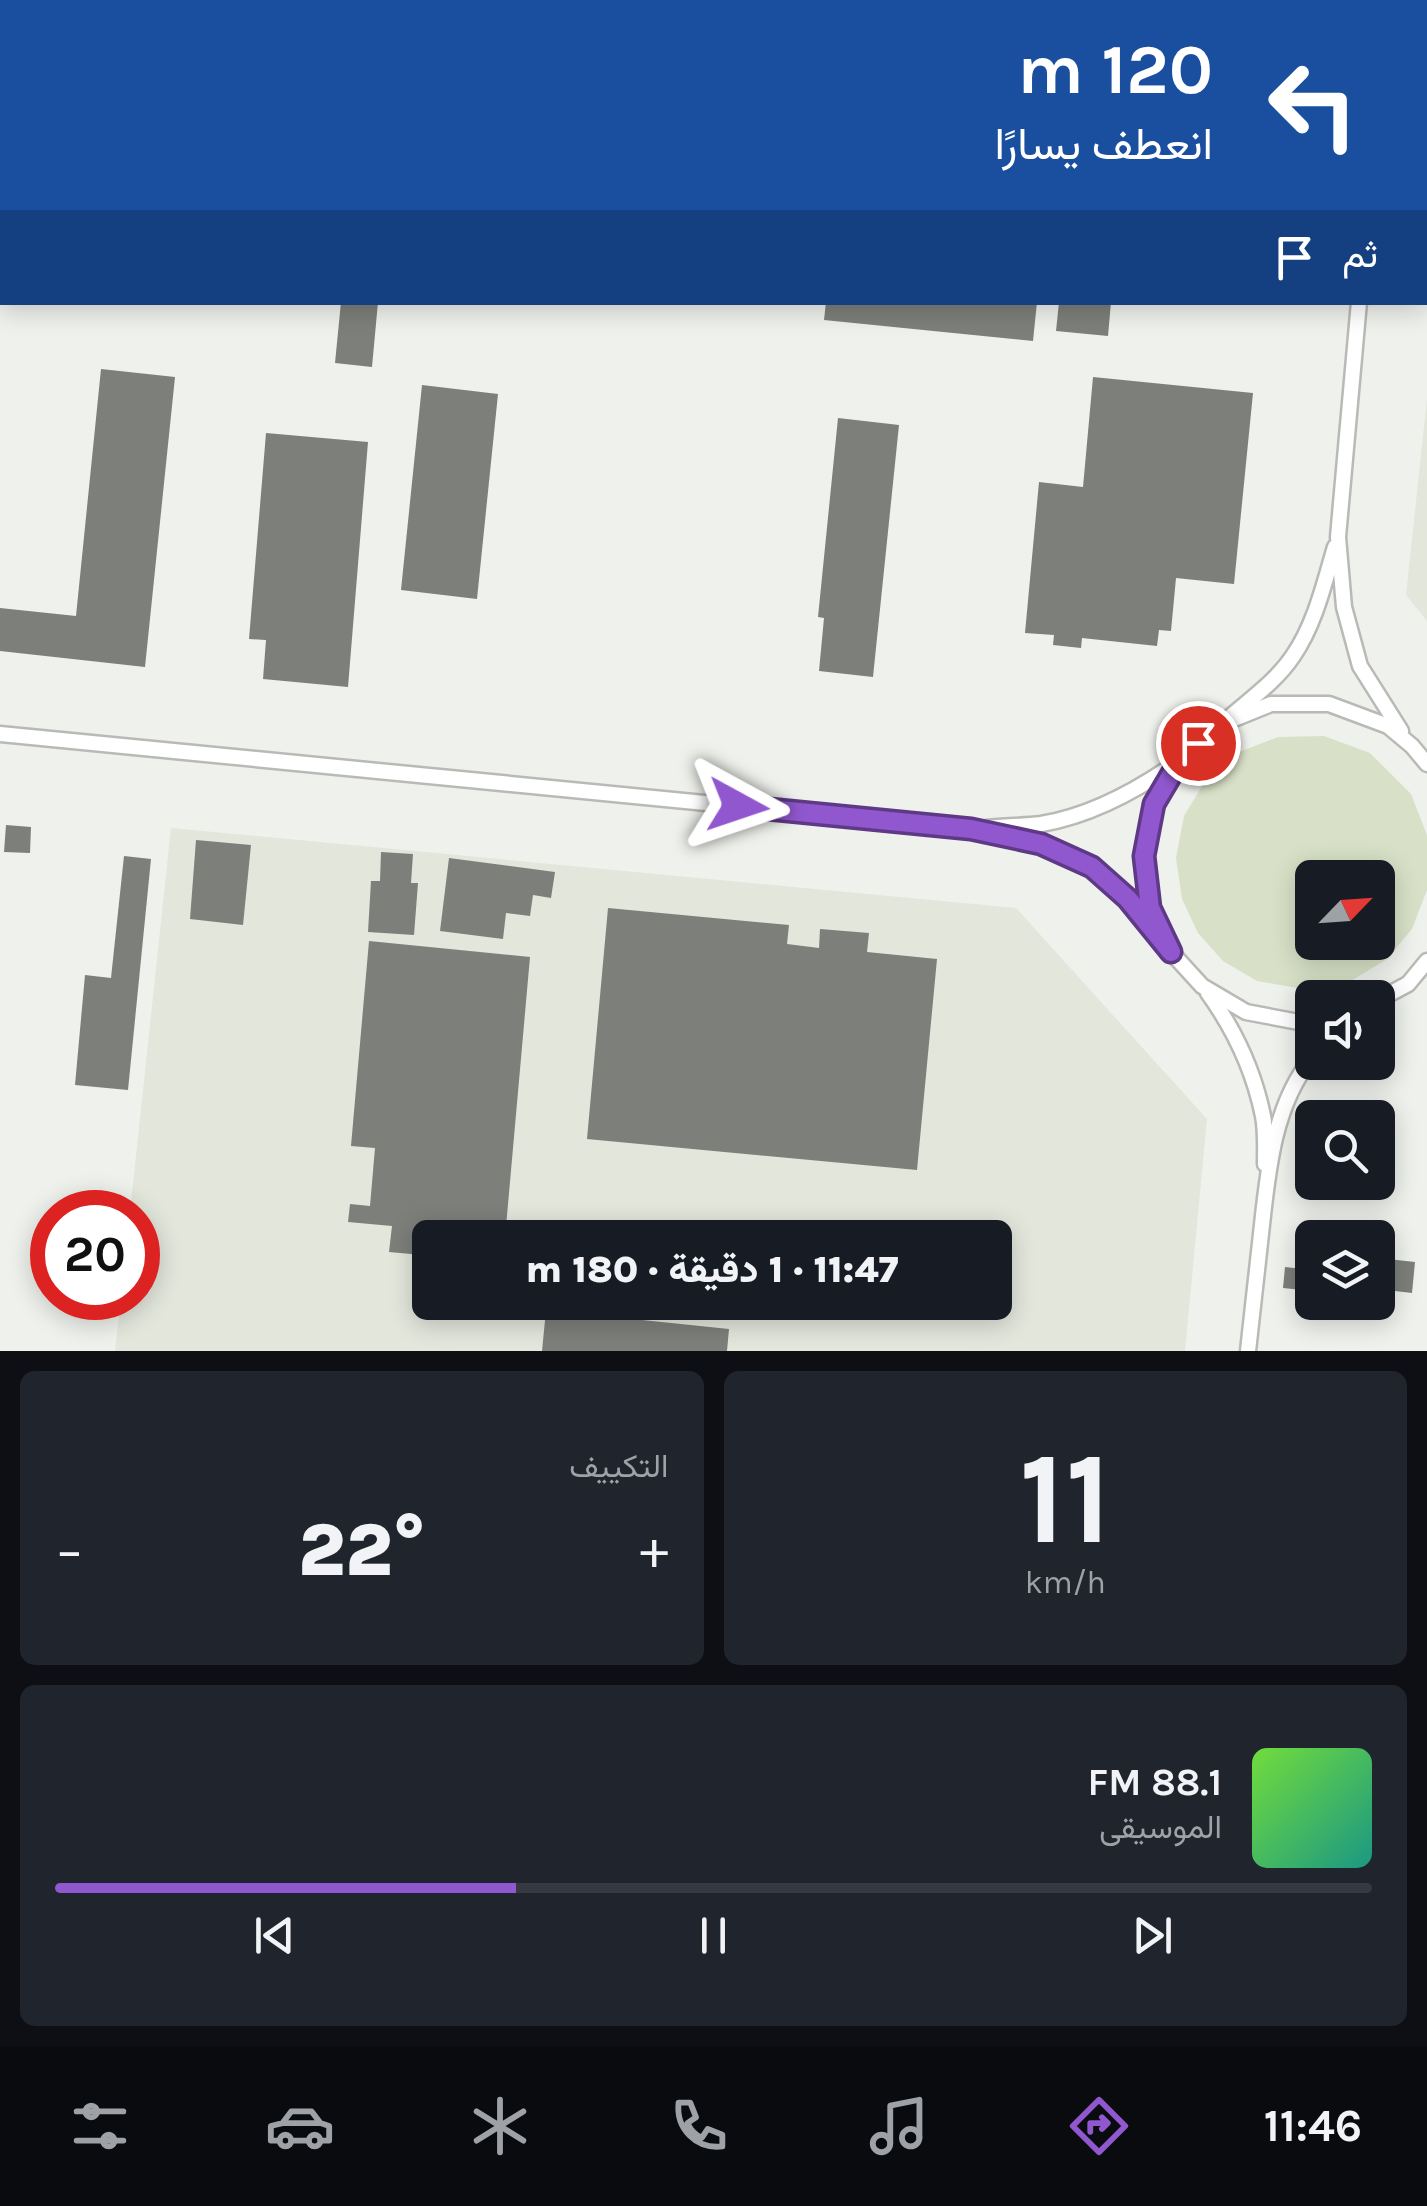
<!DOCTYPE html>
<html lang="ar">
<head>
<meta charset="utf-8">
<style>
	:root { --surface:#171b24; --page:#20242c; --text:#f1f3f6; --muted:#9ea1a6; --line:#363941; --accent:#9057ce }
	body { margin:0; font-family:Karla,Vazirmatn,sans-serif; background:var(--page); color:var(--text); direction:rtl; height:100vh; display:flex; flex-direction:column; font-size:38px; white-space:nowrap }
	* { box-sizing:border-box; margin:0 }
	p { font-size:32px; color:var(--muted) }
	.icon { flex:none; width:55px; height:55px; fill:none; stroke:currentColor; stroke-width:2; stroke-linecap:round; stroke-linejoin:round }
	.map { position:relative; height:1351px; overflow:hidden; direction:ltr }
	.side { display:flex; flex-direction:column; gap:20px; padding:20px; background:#0d0f14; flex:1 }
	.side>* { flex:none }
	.banner { position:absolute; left:0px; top:0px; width:1428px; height:305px; box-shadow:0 5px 25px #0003; direction:rtl; background:#1a4fa0; color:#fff; overflow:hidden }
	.needle { width:65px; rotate:65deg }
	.buttons { position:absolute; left:1295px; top:860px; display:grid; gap:20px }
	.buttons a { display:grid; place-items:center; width:100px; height:100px; border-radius:15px; background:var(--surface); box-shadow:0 5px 25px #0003; font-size:50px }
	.speed { position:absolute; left:30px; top:1190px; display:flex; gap:20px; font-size:50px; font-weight:700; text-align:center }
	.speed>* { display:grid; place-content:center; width:130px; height:130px; border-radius:50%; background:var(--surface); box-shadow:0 5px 25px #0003; line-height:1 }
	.speed .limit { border:15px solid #d22; background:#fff; color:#111 }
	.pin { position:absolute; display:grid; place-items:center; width:85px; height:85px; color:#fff; margin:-42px; border:5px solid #fff; border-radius:50%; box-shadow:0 2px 10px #0007 }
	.me { position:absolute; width:110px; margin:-55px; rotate:95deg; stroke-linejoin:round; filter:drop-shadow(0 0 8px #0008) }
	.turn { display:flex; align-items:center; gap:35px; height:210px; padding:0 50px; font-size:45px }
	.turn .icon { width:130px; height:130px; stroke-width:2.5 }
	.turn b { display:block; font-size:70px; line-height:85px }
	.then { display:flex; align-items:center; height:95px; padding:0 50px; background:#0003; gap:20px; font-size:38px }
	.big { font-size:75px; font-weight:800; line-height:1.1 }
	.side .widget { flex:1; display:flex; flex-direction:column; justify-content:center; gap:15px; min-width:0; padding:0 35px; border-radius:15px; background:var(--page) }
	.side .dial { align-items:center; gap:0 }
	.dial b { font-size:130px; line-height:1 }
	.song { display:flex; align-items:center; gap:30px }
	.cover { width:120px; height:120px; border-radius:15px; background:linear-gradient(135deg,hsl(100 70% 55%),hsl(170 70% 35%)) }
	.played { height:10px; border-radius:5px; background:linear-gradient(90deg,var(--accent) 35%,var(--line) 35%) }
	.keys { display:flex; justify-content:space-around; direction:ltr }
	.heat { display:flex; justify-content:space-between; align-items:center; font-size:55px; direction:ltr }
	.side .tiles { flex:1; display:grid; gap:20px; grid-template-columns:1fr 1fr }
	.widget:last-child { grid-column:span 2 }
	.trip { position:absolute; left:412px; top:1220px; width:600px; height:100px; border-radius:15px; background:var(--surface); box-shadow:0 5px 25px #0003; font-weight:800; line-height:100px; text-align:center; direction:rtl }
	.menu { display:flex; height:160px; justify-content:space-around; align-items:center; background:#090b0e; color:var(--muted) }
	.menu .icon { width:70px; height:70px }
	.menu .active { color:var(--accent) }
	.menu b { font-size:45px; color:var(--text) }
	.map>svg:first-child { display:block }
	.built { fill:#e2e6db; fill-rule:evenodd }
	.green { fill:#d8e1c7; fill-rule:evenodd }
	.building { fill:#7d7f7b }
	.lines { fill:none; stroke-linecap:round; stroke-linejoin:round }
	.lane-casing { stroke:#b9bab6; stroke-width:19 }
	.lane { stroke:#fff; stroke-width:14 }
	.route-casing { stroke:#5e3986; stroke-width:25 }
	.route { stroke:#9057ce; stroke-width:18 }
</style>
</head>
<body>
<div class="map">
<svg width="1427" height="1351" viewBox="0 0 1427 1351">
	<rect width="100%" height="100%" fill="#eff1ec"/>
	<g class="built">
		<path d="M1427,399V621L1406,595Z"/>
		<path d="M171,828L1016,908L1207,1119L1185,1351H115L121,1298H138V1212H130ZM430,1238H995V1302H430Z"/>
	</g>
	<path class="green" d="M1324,736L1370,753L1411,794L1427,835V890L1412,929L1387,959L1351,981L1304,989L1257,981L1223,961L1198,933L1182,899L1176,858L1184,816L1205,781L1234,754L1278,737ZM1312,878H1378V942H1312Z"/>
	<g class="building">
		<path d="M341,302H378L372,367L335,363Z"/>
		<path d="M826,302H1037L1033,341L824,320Z"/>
		<path d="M1059,302H1111L1108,336L1056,331Z"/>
		<path d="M101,369L175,377L145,667L0,651V608L76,616Z"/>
		<path d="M1093,377L1253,393L1234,584L1176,578L1171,631L1159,630L1157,646L1082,638L1081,648L1053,645L1054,635L1025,633L1039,482L1083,487Z"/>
		<path d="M422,385L498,394L477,599L401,590Z"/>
		<path d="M838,418L899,425L873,677L819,671L824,618L818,617Z"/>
		<path d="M266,433L368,442L348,687L263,679L266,640L249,639Z"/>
		<path d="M6,825L31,827L30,853L4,852Z"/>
		<path d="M196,840L251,845L243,925L190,919Z"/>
		<path d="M381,852L413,854L411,883H418L414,935L368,932L371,881H380Z"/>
		<path d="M124,856L151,859L128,1090L75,1085L85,975L111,978Z"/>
		<path d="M449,858L555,872L551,898L533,895L530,916L506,913L503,939L440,931Z"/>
		<path d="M608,908L789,925L787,944L819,948L820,929L869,933L867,952L937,959L917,1170L587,1139Z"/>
		<path d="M369,941L530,957L505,1238H430V1247L423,1246L422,1255L389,1252L392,1226L348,1222L350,1204L370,1206L375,1148L351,1146Z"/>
		<path d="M1378,1258L1415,1262L1412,1293L1378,1289Z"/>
		<path d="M1285,1267L1312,1270V1291L1283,1288Z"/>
		<path d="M546,1310L729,1329L727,1351H542Z"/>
	</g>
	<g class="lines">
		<g class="lane-casing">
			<g id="lane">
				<path d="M1387,2L1388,0"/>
				<path d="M1359,302L1338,537L1344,607L1360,666L1401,731"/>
				<path d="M1231,716C1252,698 1277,680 1293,656C1315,624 1324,584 1335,547"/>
				<path d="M0,734L971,829C1011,838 1055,844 1091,866C1121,884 1149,925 1171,952"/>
				<path d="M987,828C1005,826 1024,826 1041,824C1090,816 1136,791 1176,763"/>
				<path d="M1208,993C1234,1029 1254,1072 1263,1116C1266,1131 1265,1148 1265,1164"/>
				<path d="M1378,1000L1408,984L1427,961"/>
				<path d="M1312,1021L1304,1023L1246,1012L1202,986L1171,952L1150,908L1143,857L1154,804L1180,760L1217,726L1271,704H1329L1388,726L1412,746L1427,764"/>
				<path d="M1248,1351C1252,1315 1256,1279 1260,1243C1267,1181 1271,1108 1312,1058"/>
			</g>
		</g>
		<use href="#lane" class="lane"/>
	</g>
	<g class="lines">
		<g class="route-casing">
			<path id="route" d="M738,806L971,829L1041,844L1092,867L1128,899L1171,952L1150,908L1144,856L1154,804L1180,760L1198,743"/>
		</g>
		<use href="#route" class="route"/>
	</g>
</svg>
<div class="buttons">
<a><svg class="needle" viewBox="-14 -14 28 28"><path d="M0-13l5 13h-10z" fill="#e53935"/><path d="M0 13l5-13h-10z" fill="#9ea1a6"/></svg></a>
<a><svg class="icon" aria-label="sound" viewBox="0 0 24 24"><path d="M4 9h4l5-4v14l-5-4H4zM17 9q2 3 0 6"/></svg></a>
<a><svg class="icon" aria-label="search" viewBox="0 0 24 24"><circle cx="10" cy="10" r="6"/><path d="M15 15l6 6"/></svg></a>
<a><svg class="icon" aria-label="layers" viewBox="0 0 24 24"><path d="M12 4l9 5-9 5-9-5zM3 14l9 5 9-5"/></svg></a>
</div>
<div class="speed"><div class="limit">20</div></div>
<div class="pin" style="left:1198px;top:743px;background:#d93025"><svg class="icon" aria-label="arrive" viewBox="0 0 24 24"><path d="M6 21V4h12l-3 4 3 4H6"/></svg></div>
<svg class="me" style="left:738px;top:806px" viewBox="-20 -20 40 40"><path d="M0-17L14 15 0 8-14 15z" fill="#9057ce" stroke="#fff" stroke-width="4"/></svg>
<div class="trip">11:47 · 1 دقيقة · 180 m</div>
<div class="banner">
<div class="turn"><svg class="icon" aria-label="left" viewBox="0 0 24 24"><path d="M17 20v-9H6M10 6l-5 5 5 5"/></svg><div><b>120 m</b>انعطف يسارًا</div></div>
<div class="then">ثم<svg class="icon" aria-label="arrive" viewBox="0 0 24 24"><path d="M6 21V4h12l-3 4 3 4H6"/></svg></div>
</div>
</div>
<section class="side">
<div class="tiles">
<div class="widget dial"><b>11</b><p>km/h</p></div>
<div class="widget"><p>التكييف</p>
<div class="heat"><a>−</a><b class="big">22°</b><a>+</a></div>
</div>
<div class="widget">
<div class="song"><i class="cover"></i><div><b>88.1 FM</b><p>الموسيقى</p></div></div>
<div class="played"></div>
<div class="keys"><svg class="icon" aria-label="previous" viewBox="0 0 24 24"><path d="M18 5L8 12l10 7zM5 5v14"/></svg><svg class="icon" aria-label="pause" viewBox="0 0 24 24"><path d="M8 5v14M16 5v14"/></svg><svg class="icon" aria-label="next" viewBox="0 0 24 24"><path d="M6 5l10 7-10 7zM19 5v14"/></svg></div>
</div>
</div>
</section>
<nav class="menu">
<b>11:46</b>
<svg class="icon active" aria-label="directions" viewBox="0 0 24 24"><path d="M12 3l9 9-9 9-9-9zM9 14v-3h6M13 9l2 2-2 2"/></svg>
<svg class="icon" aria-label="music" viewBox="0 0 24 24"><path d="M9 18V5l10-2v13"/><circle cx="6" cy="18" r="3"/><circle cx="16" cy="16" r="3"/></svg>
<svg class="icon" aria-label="phone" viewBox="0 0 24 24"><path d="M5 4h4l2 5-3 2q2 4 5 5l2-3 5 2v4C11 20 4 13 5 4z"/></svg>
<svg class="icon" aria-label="climate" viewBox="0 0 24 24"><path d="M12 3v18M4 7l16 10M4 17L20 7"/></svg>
<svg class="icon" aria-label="car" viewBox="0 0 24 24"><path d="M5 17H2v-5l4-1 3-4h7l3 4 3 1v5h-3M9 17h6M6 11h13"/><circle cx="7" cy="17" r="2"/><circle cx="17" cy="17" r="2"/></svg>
<svg class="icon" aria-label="filters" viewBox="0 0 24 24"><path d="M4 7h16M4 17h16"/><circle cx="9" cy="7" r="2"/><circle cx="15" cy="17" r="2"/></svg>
</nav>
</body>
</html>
